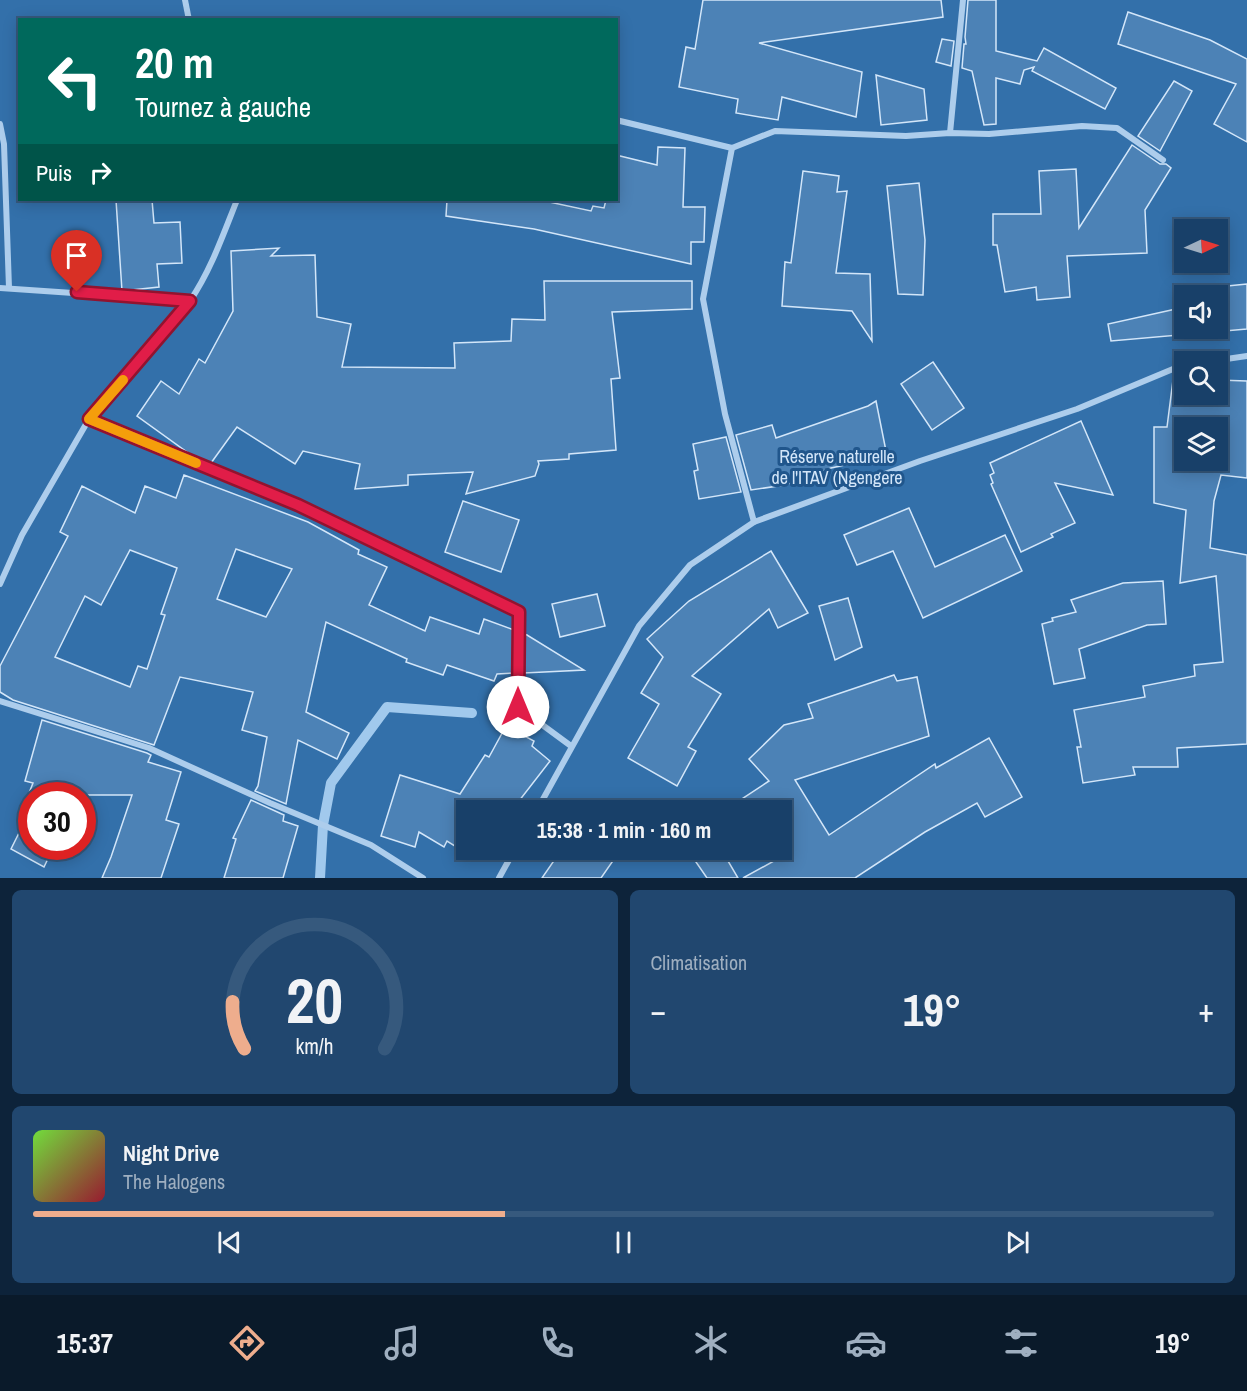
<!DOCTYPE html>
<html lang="fr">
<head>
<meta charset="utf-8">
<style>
	:root { --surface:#184069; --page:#21476f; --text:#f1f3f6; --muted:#9fafc0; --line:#36597d; --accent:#eead8d }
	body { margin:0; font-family:"Archivo Narrow",sans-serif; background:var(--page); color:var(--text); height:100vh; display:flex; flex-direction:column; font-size:22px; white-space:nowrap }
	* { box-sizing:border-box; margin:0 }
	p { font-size:20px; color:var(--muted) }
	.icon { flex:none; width:33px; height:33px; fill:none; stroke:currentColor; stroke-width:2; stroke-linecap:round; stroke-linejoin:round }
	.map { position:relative; height:878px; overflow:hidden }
	.sheet { display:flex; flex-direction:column; gap:12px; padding:12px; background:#0d233a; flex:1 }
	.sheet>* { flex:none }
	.top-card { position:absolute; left:18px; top:18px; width:600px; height:183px; border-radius:0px; box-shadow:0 3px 15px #0003,0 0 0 2px var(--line); background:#00695c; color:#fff; overflow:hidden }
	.needle { width:39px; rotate:86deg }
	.buttons { position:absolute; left:1174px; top:219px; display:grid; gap:12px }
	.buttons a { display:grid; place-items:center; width:54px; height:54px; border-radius:0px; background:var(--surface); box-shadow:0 3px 15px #0003,0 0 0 2px var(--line); font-size:30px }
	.speed { position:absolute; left:18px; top:782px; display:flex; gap:12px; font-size:30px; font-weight:700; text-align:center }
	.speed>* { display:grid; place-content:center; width:78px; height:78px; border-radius:50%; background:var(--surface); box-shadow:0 3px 15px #0003,0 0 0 2px var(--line); line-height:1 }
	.speed .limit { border:9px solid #d22; background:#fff; color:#111 }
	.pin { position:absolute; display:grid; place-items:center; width:51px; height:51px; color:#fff; margin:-62px -26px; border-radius:50% 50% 50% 0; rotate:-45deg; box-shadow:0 0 6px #0007 }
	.pin .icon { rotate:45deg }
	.me { position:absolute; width:66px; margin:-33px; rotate:0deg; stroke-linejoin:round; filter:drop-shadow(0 0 4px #0008) }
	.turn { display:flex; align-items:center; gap:21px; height:126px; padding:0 18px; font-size:27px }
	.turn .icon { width:78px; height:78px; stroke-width:2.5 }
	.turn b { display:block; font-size:42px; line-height:51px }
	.then { display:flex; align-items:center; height:57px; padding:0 18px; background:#0003; gap:12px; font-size:22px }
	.big { font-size:45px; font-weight:800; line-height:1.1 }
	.sheet .widget { flex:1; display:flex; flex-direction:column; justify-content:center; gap:9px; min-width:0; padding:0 21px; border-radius:9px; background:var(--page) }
	.sheet .dial { align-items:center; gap:0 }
	.dial svg { height:156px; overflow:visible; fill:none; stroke:var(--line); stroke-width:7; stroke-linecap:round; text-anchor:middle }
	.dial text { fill:var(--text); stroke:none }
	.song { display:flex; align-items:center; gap:18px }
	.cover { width:72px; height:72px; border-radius:9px; background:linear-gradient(135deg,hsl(100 70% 55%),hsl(350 70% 35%)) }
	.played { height:6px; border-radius:3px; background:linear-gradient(90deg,var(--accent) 40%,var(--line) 40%) }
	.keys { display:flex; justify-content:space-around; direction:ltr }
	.heat { display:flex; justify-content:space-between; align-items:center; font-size:33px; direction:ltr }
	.sheet .tiles { flex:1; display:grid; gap:12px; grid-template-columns:1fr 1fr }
	.widget:last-child { grid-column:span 2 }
	.trip { position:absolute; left:456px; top:800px; width:336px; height:60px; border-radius:0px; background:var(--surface); box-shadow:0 3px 15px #0003,0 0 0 2px var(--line); font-weight:800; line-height:60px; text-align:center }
	.dock { display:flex; height:96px; justify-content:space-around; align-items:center; background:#0a1a2a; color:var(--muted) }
	.dock .icon { width:42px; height:42px }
	.dock .on { color:var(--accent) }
	.dock b { font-size:27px; color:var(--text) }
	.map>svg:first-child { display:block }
	.green { fill:#3370aa; fill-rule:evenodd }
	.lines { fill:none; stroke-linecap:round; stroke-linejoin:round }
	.stream { stroke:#a1c9ed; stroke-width:10 }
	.building { fill:#4c82b6; stroke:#d3e6f9; stroke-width:1.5; fill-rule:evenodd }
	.minor { stroke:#adcdec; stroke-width:6 }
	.route-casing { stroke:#92132f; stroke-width:15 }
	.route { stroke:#e11d48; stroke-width:10 }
	.slow { stroke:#f59e0b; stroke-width:10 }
	.labels { text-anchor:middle; stroke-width:6; stroke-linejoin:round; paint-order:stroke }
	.park-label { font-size:18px; fill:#d3e6f9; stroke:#20568c }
</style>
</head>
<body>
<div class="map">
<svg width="1247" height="878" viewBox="0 0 1247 878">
	<rect width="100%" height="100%" fill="#20568c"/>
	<path class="green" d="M0,0H1247V878H0ZM20,20H616V200H20ZM1185,230H1218V262H1185ZM1185,296H1218V328H1185ZM1185,362H1218V394H1185ZM1185,428H1218V460H1185ZM32,795H82V846H32ZM466,810H782V849H466Z"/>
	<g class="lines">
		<path class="stream" d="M320,878L323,825L331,783L387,707L472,713"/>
	</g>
	<g class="building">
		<path d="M703,0H941L943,17L759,43L862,72L856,117L782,97L778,120L736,113L738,99L679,87L686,47L695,49Z"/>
		<path d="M968,0H996V51L1037,61L1044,48L1116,88L1105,109L1032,71L1034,67L1024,70L1020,84L996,78V124L984,125L972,71L962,68L964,44H966L965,37Z"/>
		<path d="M1128,12L1210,40L1247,59V142L1214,124L1236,84L1118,44Z"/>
		<path d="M942,39L954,41L951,66L936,62Z"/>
		<path d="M876,75L924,89L927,120L881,125Z"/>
		<path d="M1174,81L1192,91L1160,151L1138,136Z"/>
		<path d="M1132,145L1160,164H1166L1171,168L1145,210L1147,253L1067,256L1070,297L1037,300L1036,287L1005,292L997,245H993V214H1041L1039,171L1076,169L1079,228Z"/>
		<path d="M658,147L685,148L683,207H705L704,242H691V264L534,229L446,216L447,200H540L591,211L593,206L604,208L606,200H616V155L657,165Z"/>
		<path d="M803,171L839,176L837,192L847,191L836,273L870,274L872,341L852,311L782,306L785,262L791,263Z"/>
		<path d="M919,183L925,240L923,295L898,294L887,186Z"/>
		<path d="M116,200H152L154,223L180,222L182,263L157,264L159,287L122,291Z"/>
		<path d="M279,248L271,256L315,255L317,317L351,324L342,367L455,368L454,343L511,341L512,319L545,320L544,281H692V309L612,312L620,378L611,379L616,450L569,454V459L538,461L539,464L535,476L466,494L473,472L408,475V485L355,489L360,464L303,451L295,464L237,427L211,463L194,457L137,416L161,381L179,394L199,359L205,363L233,311L231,251Z"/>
		<path d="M1247,284V329L1111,341L1108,324L1185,307V328H1218V296H1190L1188,290Z"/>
		<path d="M933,362L964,408L932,430L901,384Z"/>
		<path d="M1173,380H1185V394H1218V380L1247,381V478L1221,475L1214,501L1210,548L1247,555V744L1177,748L1178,767H1133L1135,775L1083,783L1077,747H1081L1074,710L1145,697L1143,686L1195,676L1194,665L1223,662L1216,576L1180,583L1186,510L1154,503V427H1167ZM1185,428H1218V460H1185Z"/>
		<path d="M876,401L887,456L831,468L785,485L751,490L736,435L772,425L776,438L868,406Z"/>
		<path d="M1081,421L1113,495L1055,483L1075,523L1051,534L1053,537L1021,552L991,484L993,483L990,475L994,473L990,463Z"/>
		<path d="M726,437L741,492L699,499L694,471L698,470L693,444Z"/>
		<path d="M184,475L308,522L359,550L358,554L387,567L369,605L425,631L430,617L479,634L484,619L514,630L513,673L497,674L494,681L447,665L443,675L406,662L407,659L326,622L306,712L349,733L337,759L298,740L286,804L255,791L258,786L267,737L242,730L253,692L180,677L154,745L13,700L0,692V666L68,536L60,532L82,486L135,513L145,486L176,498ZM236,549L292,569L266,617L217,599ZM130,550L177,568L161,614L165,615L147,669L138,666L130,687L55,657L85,596L101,605Z"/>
		<path d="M463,501L519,520L501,572L445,552Z"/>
		<path d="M909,508L935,567L1005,535L1022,571L923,618L893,551L857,565L844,535Z"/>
		<path d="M771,551L808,613L778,628L769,609L692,676L721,694L688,747L696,751L677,786L628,758L659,704L641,693L663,657L647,639L689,601Z"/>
		<path d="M1163,581L1166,624L1147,625L1079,649L1085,678L1054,684L1042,624L1053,621L1052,618L1076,612L1071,600L1123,583Z"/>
		<path d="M597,594L605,626L560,637L552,604Z"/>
		<path d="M848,598L862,647L835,660L819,606Z"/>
		<path d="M524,634L527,635L584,670L524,673Z"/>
		<path d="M894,675L897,681L917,677L929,736L795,780L829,835L935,764L936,768L989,738L1022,797L985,817L977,803L925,832L855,878H743L792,851L782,834V810H725L769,781L749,759L784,725L813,718L808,704Z"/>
		<path d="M42,720L147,753L151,755L148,762L181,772L166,820L179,824L161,878H102L111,857L132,795H32V846H54L44,867L11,849L30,811L23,808L33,783L25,781Z"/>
		<path d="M506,726L534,741L532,746L550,761L512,810H466V849H481L474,858L447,841L444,847L419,832L415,847L381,836L400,775L460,794L485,755L489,757Z"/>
		<path d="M251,800L284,815L283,821L298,826L283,878H224L236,839L233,838Z"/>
		<path d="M562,849H608L617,855L601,878H542Z"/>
		<path d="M687,849H721L738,878H707Z"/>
	</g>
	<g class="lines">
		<g class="minor">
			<path d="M185,0L189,20"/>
			<path d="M616,120L732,148L775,131L906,136L950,133L989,134L1082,126L1117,128L1163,160"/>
			<path d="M0,124L4,144L9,288"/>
			<path d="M950,133L963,0"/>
			<path d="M732,148L703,299L725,414L754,522"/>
			<path d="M0,288L190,301"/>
			<path d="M1206,362L1247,356"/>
			<path d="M89,419L298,505L519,612L518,707L571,746"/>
			<path d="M0,584L22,535L89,419L190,301C211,270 223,235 237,200"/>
			<path d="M0,701L149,748L270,803L371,845L423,878"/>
			<path d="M537,810L639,626L690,565L754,522L920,461L1077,409L1185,364"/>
			<path d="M499,878L515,849"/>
		</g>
	</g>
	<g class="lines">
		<g class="route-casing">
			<path id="route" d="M77,292L190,301L89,419L298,505L519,612L518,707"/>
		</g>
		<use href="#route" class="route"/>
		<path class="slow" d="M123,380L89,419L196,463"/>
	</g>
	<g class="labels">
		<g class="park-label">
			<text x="837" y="463">Réserve naturelle<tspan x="837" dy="21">de l'ITAV (Ngengere</tspan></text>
		</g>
	</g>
</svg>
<div class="buttons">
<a><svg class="needle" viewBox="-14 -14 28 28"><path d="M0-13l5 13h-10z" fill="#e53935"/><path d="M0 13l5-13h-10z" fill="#9fafc0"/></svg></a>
<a><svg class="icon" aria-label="sound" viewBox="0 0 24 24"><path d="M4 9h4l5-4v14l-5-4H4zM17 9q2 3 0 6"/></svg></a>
<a><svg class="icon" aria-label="search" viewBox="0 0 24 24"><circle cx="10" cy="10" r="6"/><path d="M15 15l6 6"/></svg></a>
<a><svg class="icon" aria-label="layers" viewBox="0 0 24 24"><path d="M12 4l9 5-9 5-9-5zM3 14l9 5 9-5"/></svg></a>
</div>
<div class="speed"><div class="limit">30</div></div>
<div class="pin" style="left:77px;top:292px;background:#d93025"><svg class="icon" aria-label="arrive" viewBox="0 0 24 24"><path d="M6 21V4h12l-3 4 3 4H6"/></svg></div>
<svg class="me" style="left:518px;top:707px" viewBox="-20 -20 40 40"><circle r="19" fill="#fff"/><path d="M0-13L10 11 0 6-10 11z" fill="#e11d48"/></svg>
<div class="trip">15:38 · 1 min · 160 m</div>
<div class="top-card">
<div class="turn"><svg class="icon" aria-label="left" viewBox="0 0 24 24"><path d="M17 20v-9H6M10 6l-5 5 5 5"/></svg><div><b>20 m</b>Tournez à gauche</div></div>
<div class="then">Puis<svg class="icon" aria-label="right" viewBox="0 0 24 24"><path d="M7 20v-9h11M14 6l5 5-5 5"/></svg></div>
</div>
</div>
<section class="sheet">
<div class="tiles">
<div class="widget dial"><svg viewBox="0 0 100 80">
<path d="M14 69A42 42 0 1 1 86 69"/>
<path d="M14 69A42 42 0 0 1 8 45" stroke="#eead8d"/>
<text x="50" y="56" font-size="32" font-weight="700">20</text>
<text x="50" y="72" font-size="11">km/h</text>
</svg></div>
<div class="widget"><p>Climatisation</p>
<div class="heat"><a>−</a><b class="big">19°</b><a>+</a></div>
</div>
<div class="widget">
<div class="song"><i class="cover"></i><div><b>Night Drive</b><p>The Halogens</p></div></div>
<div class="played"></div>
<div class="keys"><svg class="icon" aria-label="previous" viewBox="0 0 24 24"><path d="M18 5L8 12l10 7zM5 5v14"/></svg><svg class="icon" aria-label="pause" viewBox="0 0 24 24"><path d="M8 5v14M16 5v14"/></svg><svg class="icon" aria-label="next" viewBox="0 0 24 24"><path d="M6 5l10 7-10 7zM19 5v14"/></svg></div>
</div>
</div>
</section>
<nav class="dock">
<b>15:37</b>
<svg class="icon on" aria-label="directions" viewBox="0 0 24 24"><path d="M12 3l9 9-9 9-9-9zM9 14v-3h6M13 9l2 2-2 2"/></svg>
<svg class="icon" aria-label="music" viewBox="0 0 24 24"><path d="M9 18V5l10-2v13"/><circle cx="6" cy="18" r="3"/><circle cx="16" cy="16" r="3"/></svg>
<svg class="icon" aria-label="phone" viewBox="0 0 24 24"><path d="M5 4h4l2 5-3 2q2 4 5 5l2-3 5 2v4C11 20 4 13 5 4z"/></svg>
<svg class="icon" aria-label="climate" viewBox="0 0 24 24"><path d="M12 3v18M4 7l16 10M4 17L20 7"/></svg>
<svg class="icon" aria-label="car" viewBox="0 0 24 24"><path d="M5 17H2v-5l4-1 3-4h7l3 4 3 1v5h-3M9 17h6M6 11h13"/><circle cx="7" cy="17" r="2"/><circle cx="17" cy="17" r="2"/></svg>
<svg class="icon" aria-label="filters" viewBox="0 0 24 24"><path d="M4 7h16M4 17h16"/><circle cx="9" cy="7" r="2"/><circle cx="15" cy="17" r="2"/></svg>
<b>19°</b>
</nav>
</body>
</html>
